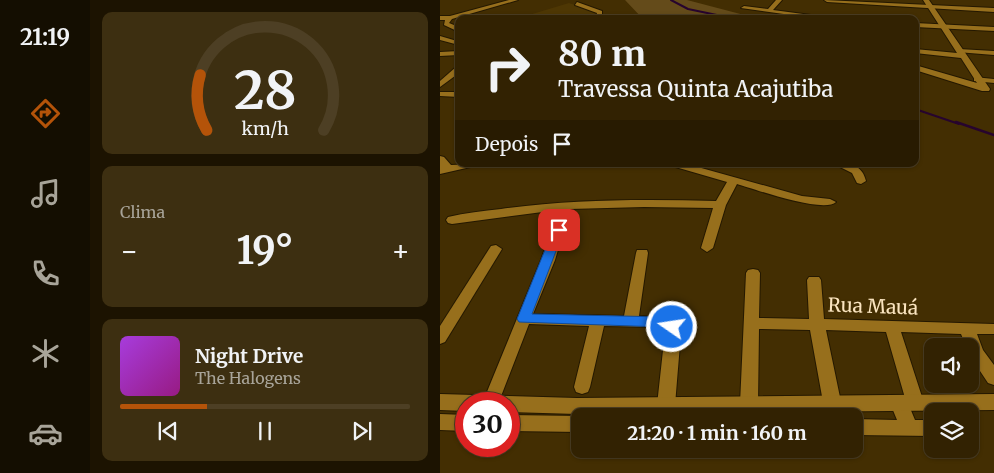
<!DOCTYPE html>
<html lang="pt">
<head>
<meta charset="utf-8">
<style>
	:root { --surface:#322202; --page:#3d2f11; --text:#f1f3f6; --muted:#a8a499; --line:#4d3f24; --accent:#b45309 }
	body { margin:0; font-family:Merriweather,serif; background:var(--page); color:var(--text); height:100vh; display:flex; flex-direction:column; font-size:19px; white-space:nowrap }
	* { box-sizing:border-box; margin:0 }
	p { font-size:16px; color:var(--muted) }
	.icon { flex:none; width:28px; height:28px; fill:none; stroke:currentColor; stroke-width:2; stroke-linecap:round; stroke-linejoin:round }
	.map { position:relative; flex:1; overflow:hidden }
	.drawer { display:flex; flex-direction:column; gap:12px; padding:12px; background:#1c1301; width:350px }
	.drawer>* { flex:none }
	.banner { position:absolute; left:15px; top:15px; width:464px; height:152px; border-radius:10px; box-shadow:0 1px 4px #0004,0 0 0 1px var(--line); background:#322202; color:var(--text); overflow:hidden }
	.fabs { position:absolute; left:484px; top:338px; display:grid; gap:10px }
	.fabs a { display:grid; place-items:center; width:55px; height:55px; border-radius:10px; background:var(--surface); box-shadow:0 1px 4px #0004,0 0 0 1px var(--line); font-size:25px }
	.speed { position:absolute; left:15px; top:392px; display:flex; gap:10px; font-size:25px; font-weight:700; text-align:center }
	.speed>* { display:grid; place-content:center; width:65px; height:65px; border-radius:50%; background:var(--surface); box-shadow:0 1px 4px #0004,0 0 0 1px var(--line); line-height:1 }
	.speed .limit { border:8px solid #d22; background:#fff; color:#111 }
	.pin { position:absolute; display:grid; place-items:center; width:42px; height:42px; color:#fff; margin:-21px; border-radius:10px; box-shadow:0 2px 8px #0006 }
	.me { position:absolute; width:55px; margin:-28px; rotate:283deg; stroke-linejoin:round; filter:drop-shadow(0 0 4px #0008) }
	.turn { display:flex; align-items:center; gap:18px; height:105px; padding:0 20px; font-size:22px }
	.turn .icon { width:65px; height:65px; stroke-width:2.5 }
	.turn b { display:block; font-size:35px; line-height:42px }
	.then { display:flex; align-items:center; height:48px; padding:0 20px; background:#0003; gap:10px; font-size:19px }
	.big { font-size:38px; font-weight:700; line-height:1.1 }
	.drawer .card { flex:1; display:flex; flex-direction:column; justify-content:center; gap:8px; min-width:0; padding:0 18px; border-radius:10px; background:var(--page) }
	.drawer .dial { align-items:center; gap:0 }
	.dial svg { height:130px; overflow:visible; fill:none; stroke:var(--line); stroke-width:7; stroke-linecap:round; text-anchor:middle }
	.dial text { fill:var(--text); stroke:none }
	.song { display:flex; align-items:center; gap:15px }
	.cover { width:60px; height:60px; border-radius:8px; background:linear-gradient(135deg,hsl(280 70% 55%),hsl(310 70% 35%)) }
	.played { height:5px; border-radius:2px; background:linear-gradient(90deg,var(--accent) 30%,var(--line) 30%) }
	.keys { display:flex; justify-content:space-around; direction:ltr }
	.heat { display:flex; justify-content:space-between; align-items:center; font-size:28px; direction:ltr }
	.trip { position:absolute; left:131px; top:408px; width:292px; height:50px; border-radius:10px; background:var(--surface); box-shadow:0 1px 4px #0004,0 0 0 1px var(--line); font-weight:700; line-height:50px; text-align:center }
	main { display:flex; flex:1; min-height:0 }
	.menu { display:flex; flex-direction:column; width:90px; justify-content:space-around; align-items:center; background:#140e01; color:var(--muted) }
	.menu .icon { width:35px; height:35px }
	.menu .selected { color:var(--accent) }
	.menu b { font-size:22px; color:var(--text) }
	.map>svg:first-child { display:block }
	.built { fill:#4e3704 }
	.green { fill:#644b1a }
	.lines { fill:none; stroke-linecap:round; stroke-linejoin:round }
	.stream-far1 { stroke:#27042e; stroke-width:2 }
	.stream { stroke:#27042e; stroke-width:2.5 }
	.minor-casing { stroke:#241801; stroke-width:2 }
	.tertiary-casing { stroke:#241801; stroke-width:2 }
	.minor { fill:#976f1c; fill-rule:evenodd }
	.tertiary { fill:#976f1c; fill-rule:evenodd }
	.route { fill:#1a73e8; stroke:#114b97 }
	.labels { text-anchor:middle; stroke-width:4; stroke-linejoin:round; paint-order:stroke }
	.near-street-label { font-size:19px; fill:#fbe5c0; stroke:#432e02 }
</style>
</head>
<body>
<main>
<nav class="menu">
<b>21:19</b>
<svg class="icon selected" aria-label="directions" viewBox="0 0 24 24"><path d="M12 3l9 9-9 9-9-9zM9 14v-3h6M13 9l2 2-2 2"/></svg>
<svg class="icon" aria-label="music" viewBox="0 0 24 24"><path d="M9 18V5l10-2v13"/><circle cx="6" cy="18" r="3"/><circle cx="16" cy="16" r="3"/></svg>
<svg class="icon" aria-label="phone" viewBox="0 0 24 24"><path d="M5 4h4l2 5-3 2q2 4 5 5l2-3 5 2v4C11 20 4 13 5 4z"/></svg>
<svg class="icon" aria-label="climate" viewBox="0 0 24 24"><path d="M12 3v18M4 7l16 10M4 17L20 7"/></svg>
<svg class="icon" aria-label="car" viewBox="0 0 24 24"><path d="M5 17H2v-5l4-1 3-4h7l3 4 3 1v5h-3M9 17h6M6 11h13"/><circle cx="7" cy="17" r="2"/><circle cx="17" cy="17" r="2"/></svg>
</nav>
<section class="drawer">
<div class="card dial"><svg viewBox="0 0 100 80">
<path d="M14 69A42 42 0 1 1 86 69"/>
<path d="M14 69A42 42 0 0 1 10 35" stroke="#b45309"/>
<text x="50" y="56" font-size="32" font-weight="700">28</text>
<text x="50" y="72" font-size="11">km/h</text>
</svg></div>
<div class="card"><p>Clima</p>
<div class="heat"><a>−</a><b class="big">19°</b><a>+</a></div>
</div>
<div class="card">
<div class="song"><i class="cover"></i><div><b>Night Drive</b><p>The Halogens</p></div></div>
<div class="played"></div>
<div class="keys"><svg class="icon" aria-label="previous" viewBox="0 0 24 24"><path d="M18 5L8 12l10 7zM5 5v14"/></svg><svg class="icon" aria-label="pause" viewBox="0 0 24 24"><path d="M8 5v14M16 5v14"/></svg><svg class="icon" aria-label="next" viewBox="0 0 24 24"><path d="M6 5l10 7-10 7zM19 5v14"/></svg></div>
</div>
</section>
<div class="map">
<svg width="554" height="473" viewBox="0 0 554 473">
	<rect width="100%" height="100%" fill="#432e02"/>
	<path class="built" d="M129,3L158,13L135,19L79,18Z"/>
	<path class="green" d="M185,0H247L308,16L333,19H203Z"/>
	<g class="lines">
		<g class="stream-far1">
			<path d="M231,0L248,9L296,19"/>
			<path d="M475,109L519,124"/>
		</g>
		<path class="stream" d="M516,122L554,135"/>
		<g class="minor-casing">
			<g id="minor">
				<path d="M69,0H78L12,19L9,23L19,27V32L4,25L5,20H0V16H10Z"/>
				<path d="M336,0H342L333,10L401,19H380L301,8L304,6L328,9Z"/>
				<path d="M384,0L554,8V12L387,2Z"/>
				<path d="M137,2L162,11V19H156L157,13L135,5Z"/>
				<path d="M475,23L554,27V31L475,27Z"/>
				<path d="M0,36L17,41L18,42L15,44L0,40Z"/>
				<path d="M519,49L554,51V55L517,52V50Z"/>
				<path d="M16,67H19V73L0,87V81Z"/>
				<path d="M534,77L554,79V83L534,81Z"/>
				<path d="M0,92H19V97L0,96Z"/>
				<path d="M0,156L4,157L11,165L36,164L35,166L0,174Z"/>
				<path d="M231,164H247L362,196L390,199L396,202C384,214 314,189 297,184L286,205L273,248L267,252L261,248L273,208L204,207L130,209L115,260L93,314L184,316L196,253L197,250H207L208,253L199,316L233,318L241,332L235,405L232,410L226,412L220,410L217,405L225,332L223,327L164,326L150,387L148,392L142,394L136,392L134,387L149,326L89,324L58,404H42L101,260L118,210L12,224L8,223L6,220L8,217C25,213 43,211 61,209C132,199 204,199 276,201L287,182L232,166Z"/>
				<path d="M394,164C409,163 422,164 426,181L421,184L417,183L412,173Z"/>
				<path d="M56,245L62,249L5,342L0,344V326L51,246Z"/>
				<path d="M313,269L318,270L320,273L319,318L369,319L367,280L369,277H379L381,280L384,319L554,324V334H537L543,350L554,365V385L548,383L530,356V346H526L521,334L461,332L484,403L481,408L475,410L470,408L475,420H492V436L415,435V419L457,420L450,403L453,398L459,396L465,398L446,332L386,330L401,402L398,407L392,409L386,407L383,402L370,330L319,329L318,404L315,409L309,411L303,409L300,404L306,273L308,270Z"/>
				<path d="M0,414L26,415V431L0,430Z"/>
				<path d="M69,415L140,416V432L69,431Z"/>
			</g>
		</g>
		<g class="tertiary-casing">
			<g id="tertiary">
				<path d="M483,0H489L550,89L549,91H542L475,70V65L537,83L521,58L475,53V49L517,53Z"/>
				<path d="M19,51V55L0,56V52Z"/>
				<path d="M0,394L137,398L554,394V410L137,414L69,412V404H26V411L0,410Z"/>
			</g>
		</g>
		<use href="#minor" class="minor"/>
		<use href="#tertiary" class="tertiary"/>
	</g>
	<path class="route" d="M119,226L124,230L92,314L225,317L236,323L239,327L236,330L232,332L222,327L79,322L77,319L113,230Z"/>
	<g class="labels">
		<g class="near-street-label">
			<text transform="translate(433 306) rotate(2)" y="7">Rua Mauá</text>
		</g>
	</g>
</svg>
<div class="fabs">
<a><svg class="icon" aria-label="sound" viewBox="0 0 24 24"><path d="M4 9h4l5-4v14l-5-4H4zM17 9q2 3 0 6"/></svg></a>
<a><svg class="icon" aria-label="layers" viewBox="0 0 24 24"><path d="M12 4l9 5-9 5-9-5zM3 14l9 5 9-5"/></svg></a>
</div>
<div class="speed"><div class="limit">30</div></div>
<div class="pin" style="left:119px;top:230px;background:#d93025"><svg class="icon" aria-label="arrive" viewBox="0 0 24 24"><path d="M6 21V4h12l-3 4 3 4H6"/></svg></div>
<svg class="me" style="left:232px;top:327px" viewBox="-20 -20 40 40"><circle r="17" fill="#1a73e8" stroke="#fff" stroke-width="3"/><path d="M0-11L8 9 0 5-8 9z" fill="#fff"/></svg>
<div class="trip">21:20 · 1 min · 160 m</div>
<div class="banner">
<div class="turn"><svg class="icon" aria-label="right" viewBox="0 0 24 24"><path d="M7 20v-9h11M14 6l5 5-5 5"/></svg><div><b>80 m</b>Travessa Quinta Acajutiba</div></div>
<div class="then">Depois<svg class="icon" aria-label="arrive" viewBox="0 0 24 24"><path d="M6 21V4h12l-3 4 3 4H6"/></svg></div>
</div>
</div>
</main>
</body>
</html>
